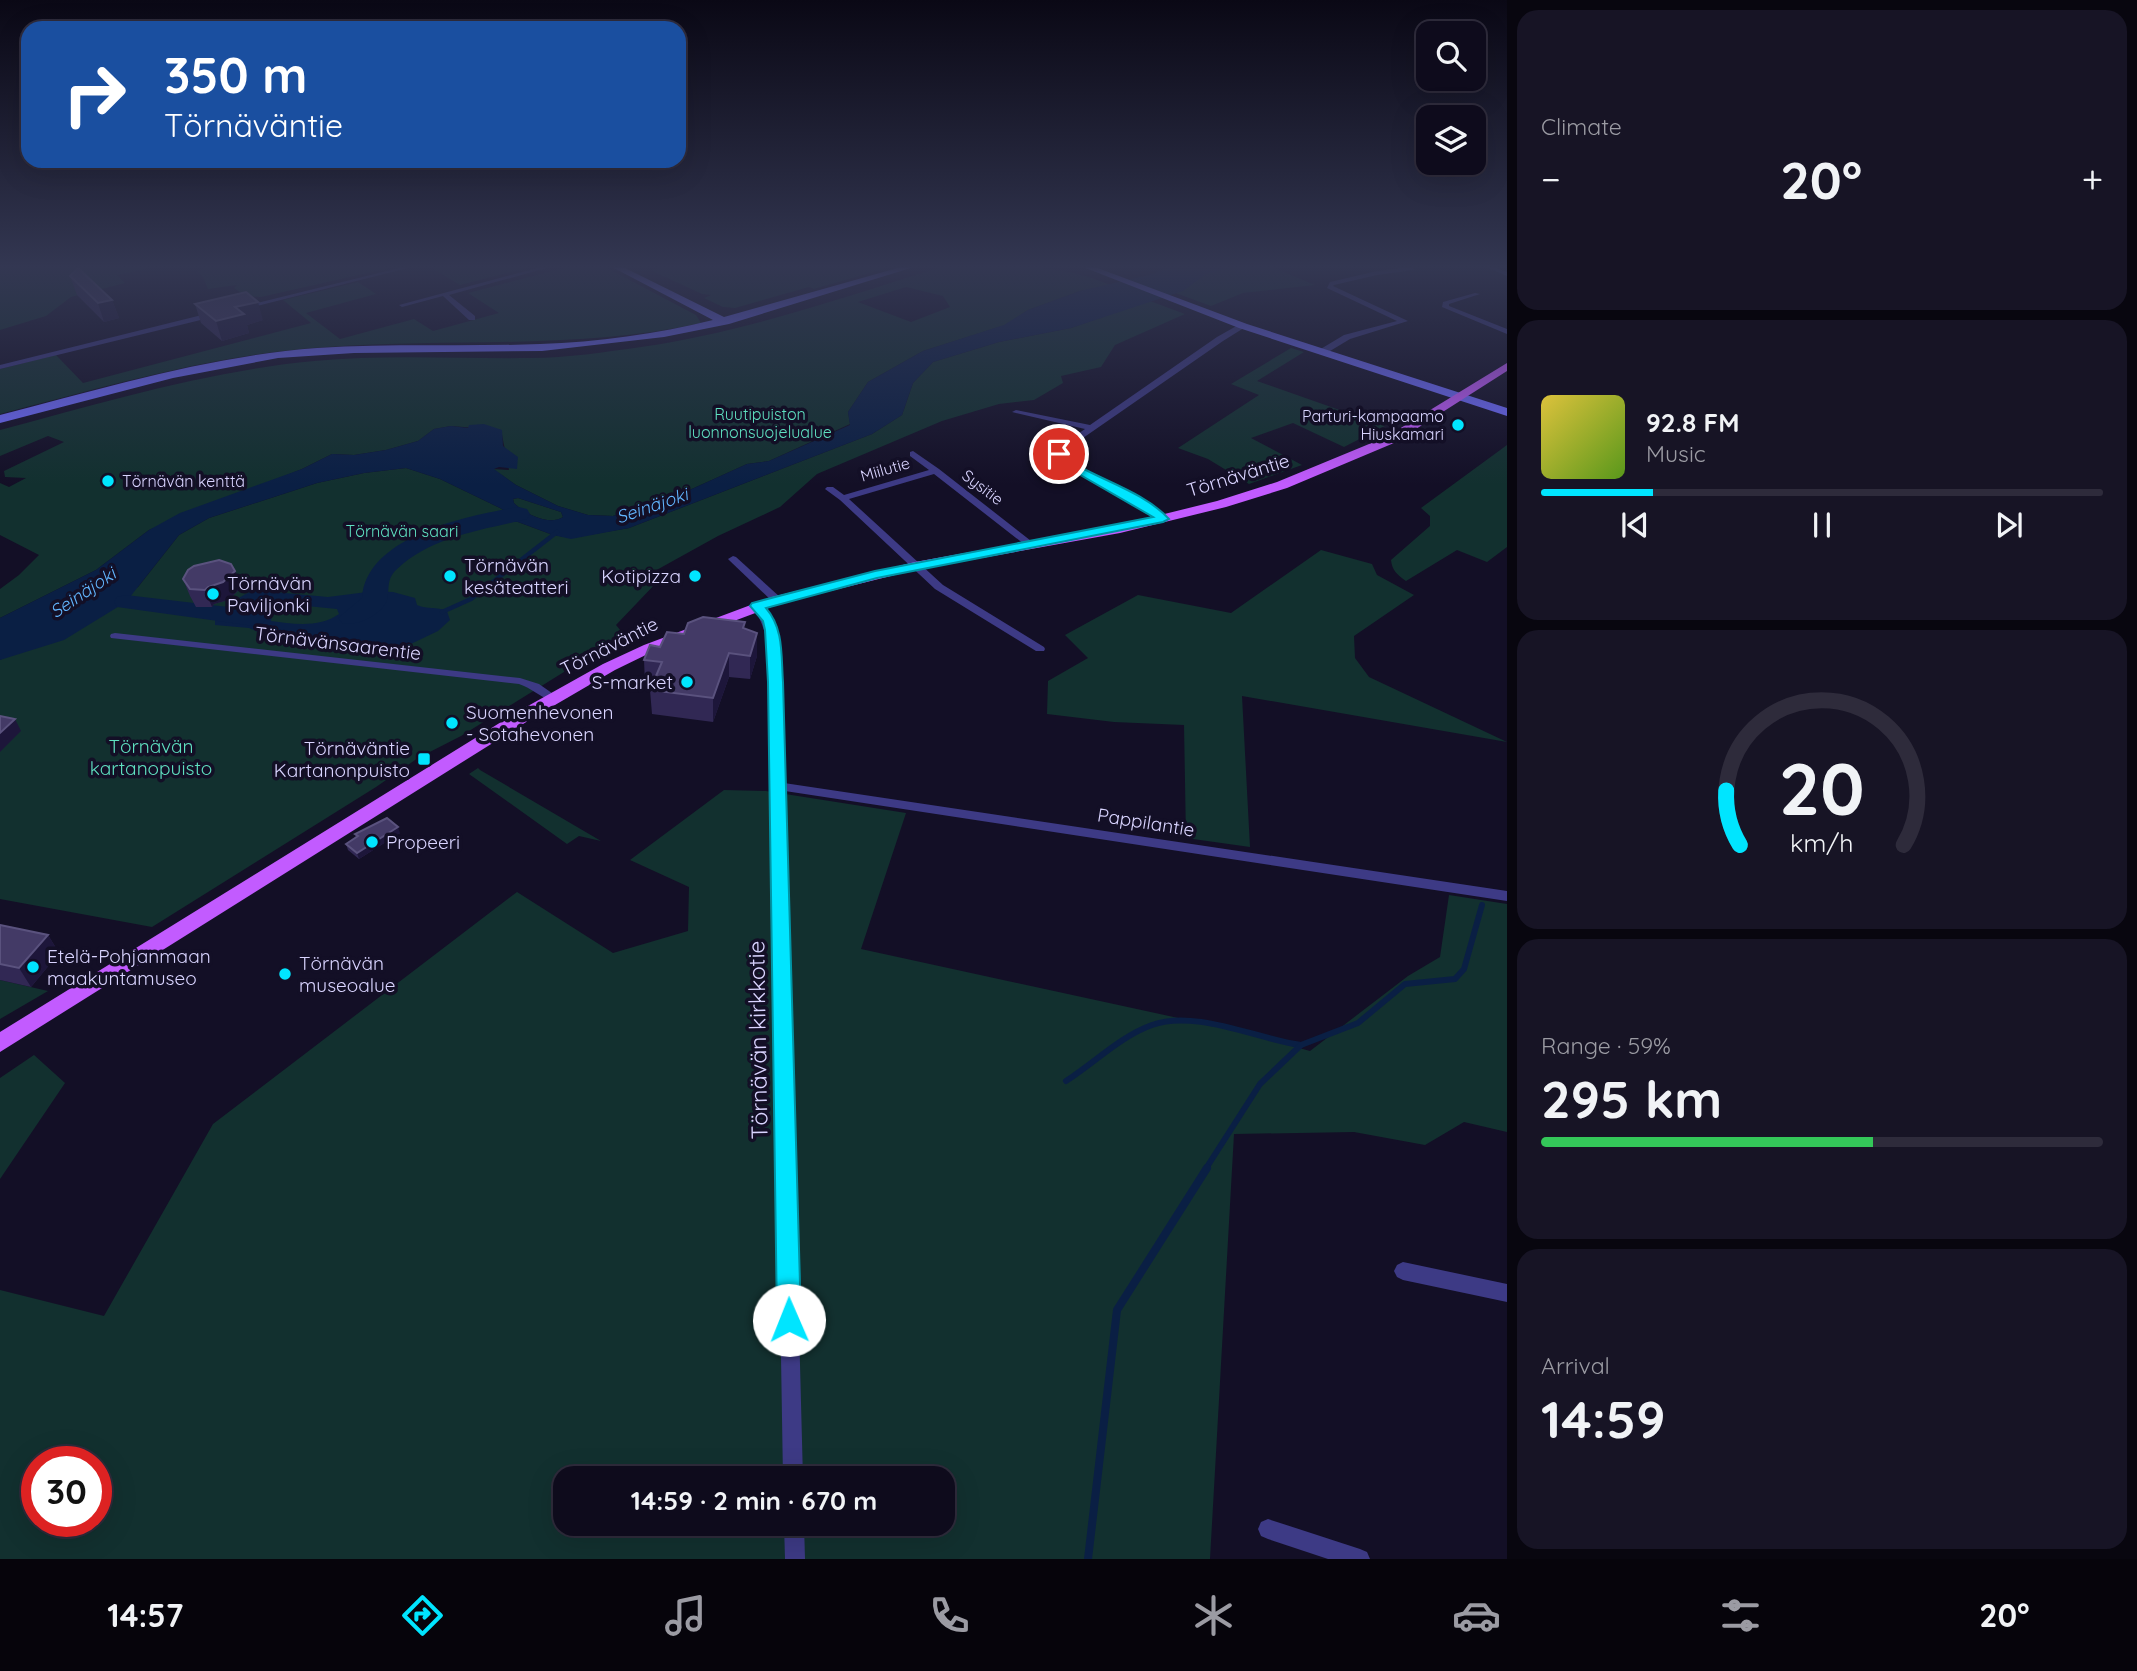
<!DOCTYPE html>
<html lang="en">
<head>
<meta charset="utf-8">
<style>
	:root { --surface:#0e0b1c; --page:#171425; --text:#f1f3f6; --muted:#9b9ba3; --line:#2e2b3b; --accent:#00e5ff }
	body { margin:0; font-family:Quicksand,sans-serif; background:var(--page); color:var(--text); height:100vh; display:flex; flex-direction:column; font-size:26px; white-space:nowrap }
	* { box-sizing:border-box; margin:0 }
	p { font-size:23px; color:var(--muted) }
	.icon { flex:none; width:38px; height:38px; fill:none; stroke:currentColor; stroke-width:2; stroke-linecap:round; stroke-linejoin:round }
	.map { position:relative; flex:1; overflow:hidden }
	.side { display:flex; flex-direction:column; gap:10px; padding:10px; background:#08060f; width:630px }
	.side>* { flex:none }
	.banner { position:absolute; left:21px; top:21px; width:665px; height:147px; border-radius:21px; box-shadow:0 7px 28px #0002,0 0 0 2px var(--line); background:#1a4fa0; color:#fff; overflow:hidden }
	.buttons { position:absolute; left:1416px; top:21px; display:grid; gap:14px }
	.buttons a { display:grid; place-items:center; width:70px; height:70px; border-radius:14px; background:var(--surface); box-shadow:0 7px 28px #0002,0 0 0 2px var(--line); font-size:35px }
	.speed { position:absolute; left:21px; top:1446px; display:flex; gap:14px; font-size:35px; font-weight:700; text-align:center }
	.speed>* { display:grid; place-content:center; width:91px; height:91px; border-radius:50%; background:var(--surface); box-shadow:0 7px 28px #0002,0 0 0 2px var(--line); line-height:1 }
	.speed .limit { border:10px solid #d22; background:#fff; color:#111 }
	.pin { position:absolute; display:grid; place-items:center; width:60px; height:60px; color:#fff; margin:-30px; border:4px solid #fff; border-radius:50%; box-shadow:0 2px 7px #0007 }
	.me { position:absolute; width:77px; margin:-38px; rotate:359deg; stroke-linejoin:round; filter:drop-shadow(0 0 5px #0008) }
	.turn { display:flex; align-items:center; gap:24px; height:147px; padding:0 28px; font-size:32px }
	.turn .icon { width:91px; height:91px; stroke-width:2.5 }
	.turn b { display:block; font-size:49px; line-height:60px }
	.big { font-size:52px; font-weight:800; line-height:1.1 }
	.side .card { flex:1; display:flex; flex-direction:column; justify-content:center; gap:10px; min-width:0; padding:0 24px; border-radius:21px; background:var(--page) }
	.side .dial { align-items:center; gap:0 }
	.dial svg { height:182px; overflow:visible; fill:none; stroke:var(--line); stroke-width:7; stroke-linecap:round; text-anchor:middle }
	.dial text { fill:var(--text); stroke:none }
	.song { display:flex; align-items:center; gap:21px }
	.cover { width:84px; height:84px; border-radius:10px; background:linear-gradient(135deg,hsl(50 70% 55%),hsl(90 70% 35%)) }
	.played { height:7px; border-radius:4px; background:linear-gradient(90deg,var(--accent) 20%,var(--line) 20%) }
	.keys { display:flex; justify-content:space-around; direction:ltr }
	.heat { display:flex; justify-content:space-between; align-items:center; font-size:38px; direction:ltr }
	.charge { height:10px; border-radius:5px; background:linear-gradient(90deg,#34c759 59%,var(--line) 0) }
	.trip { position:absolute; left:553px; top:1466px; width:402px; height:70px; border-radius:21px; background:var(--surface); box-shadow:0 7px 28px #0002,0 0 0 2px var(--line); font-weight:800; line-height:70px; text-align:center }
	.menu { display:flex; height:112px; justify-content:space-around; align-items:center; background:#06040b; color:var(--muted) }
	.menu .icon { width:49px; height:49px }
	.menu .selected { color:var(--accent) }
	.menu b { font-size:32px; color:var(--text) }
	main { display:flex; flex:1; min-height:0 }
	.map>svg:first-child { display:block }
	.green { fill:#12302f; fill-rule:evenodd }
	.water { fill:#0a1f44; fill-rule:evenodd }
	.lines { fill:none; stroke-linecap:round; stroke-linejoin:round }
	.stream-far2 { stroke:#0a1f44; stroke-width:4.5 }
	.stream-far1 { stroke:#0a1f44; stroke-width:6 }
	.stream { stroke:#0a1f44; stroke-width:8 }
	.river { fill:#0a1f44; fill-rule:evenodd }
	.street { fill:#3d3a85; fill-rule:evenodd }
	.secondary { fill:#6f6bff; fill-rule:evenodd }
	.primary { fill:#c25bff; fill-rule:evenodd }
	.wall { fill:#312854 }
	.shaded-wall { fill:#1d163a }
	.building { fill:#433a66; stroke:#5a527e; stroke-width:2 }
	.route { fill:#00e5ff; stroke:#0095a6; stroke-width:2 }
	.poi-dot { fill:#00e5ff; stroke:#130f26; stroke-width:2.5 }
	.labels { text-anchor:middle; stroke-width:7; stroke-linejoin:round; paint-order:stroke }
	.far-park-label { font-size:16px; fill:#5fe0c0; stroke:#130f26 }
	.far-poi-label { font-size:16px; fill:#d9d4ff; stroke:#130f26; text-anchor:end }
	.far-street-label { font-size:16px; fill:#d9d4ff; stroke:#130f26 }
	.far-water-label { font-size:18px; font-style:italic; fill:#62b6ff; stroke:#130f26 }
	.street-label { font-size:19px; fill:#d9d4ff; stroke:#130f26 }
	.poi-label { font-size:19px; fill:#d9d4ff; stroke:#130f26; text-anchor:start }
	.park-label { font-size:19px; fill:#5fe0c0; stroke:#130f26 }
	.near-street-label { font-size:23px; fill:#d9d4ff; stroke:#130f26 }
</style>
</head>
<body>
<main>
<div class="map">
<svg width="1507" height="1559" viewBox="0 0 1507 1559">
	<rect width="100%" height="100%" fill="#130f26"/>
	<g class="green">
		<path d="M0,267H155L117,275L125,283L71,297L46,316L0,330Z"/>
		<path d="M205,267H394L261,297L246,296L234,288L237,285L208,289L203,277L197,271Z"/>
		<path d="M430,267H531L460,285Z"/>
		<path d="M567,267H605L696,315L701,323C577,350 452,338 326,347C215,354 108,386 0,414V369L56,355L83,383L311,323L283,300L358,282L376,294L306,313L340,339L414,319L433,331L499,313L468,293Z"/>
		<path d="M663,267H890L814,289L809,287L735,308L723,307L704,298L711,295L702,294L650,270Z"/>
		<path d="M941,267C999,267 1056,261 1110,285L1080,291L1028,310L1005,325L923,351L868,382L848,412L850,424L769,461L747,464L683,493L613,516L588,515L558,506L516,485L493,469L509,470L501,430L451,426L434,429L418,441L386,450L354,455L332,454L302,469L149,530L96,570L0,618V589L19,575L39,555L0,535V483L9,487L26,478L5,477L4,471L64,442L48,436L0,456V430C104,402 207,371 314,361C386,354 459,359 531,358C567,358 605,352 641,347C744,332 842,298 941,267ZM906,287L943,296L950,307L911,322L858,302Z"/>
		<path d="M1231,267H1272L1315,285L1243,293L1211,306L1154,285L1191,273H1209Z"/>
		<path d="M1150,301L1185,314L1115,345L1101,367L1061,376L1063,383L1034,400L999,404L942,421L817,474L780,507L718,536L653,572L657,582L616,625L626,637L572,667L461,736L418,758L376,787L152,927L0,899V660L138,587L179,535L209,518L317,483L364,473L406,468L440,479L500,508L505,511L503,521L518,522L553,535L571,538L629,528L872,434L902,415L913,383L933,362L999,342L1071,328Z"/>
		<path d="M1291,348L1304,352L1257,381L1385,426L1344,447L1293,423L1251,438L1302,465L1249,484L1208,459L1178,448L1259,395L1231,384Z"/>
		<path d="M1507,445V547L1487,562L1457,550L1406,581C1397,575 1392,570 1391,560L1430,526V516L1421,508Z"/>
		<path d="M518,498L561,512L563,517C549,526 525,514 514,503L513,499Z"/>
		<path d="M1321,550L1372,564L1377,575L1414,595L1354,636L1355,658L1369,677L1507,742L1242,696L1250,847L1186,838L1184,725L1114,722L1047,714L1048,681L1088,658L1065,635L1138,595L1231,613Z"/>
		<path d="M478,768L480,770L601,841L579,836L567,844L469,774Z"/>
		<path d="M724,790L766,791L906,813L861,949L1238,1031L1310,1051L1408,976L1440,957L1449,895L1507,904V1132L1464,1122L1425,1145L1354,1132L1234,1134L1210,1559H0V1290L104,1316L213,1124L517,892L613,953L688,931L689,887L630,860ZM37,1461H96V1521H37ZM565,1479H943V1524H565Z"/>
		<path d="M0,980L48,991L0,1019Z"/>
		<path d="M34,1055L65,1083L0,1179V1078Z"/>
	</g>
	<g class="water">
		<path d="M1167,267H1231L1206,274L1183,291L1071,328L999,342L933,362L913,383L902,415L872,434L629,528L571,539L553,535L518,522L503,521L500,517L505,511L500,508L440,479L406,468L364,473L317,483L209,518L179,535L126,602L64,640L0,660V618L96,570L149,530L180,513L302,469L332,454L354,455L386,450L418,441L434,429L451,426L468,428L469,425L484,424L502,430L503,446L518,457L517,469L499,467L494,469L516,485L558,506L588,515L613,516L683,493L747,464L769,461L850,425L848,412L868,382L923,351L1004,325L1028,310L1080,291L1153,274ZM518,498L561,512L563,517C549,526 525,514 514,503L513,499Z"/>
		<path d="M266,587L274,592L328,597L375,591L393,592L415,598L417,605C428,610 436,606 447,611L450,620L438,631L392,653L358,649L335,652L276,640L249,628L215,625V614C229,604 249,589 266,587ZM296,605L337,609L339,614C320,628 293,624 271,621L272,615Z"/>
	</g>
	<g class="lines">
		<path class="stream-far2" d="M442,612L471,599L557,532"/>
		<g class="stream-far1">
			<path d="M1066,1081C1094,1063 1121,1036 1152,1025C1195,1009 1257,1039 1301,1045"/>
			<path d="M1205,1170L1260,1084L1301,1045L1358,1023L1405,984L1455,979L1464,969L1482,905"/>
		</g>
		<path class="stream" d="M1088,1559L1117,1310L1207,1168"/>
		<g class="river">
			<path d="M519,507L527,509L530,514L527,519C483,530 431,536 396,570C386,580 390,588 387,600C382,615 356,627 342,623L338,618L362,598C366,536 469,515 519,507Z"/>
			<path d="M126,595L254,610L263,613L267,618L263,623L254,626L117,607L114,602L117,597Z"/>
		</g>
		<g class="street">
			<path d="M403,267H412L245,309L241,307Z"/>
			<path d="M541,267H550L449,295L475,316V320H469L443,296L402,307L399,305Z"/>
			<path d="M1411,267L1414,269L1413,270L1377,275L1334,285L1333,286L1408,321L1350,339L1325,354H1319V350L1344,335L1397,321L1327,288L1330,282L1377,271Z"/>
			<path d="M1486,267H1494L1507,272V276Z"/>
			<path d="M1475,293L1480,294L1449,304V306L1507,329V334L1442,307L1443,302Z"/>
			<path d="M214,312H217V316L0,369V365Z"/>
			<path d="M1240,324L1247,326L1223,341L1070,447L1064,454C1095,479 1133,494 1166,517V521H1160L1136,504L1074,471L1056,456L1055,454L1064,443L1085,429L1012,412L1016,410L1090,425L1217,337Z"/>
			<path d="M913,451L939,469L1035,544V548H1029L934,474L849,499L943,585L1044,647L1045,649L1044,651H1036L935,589L840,500L825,489L827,487H833L844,495L929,470L910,456V452Z"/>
			<path d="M733,556L736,557L781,598V602H773L730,561L728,559Z"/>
			<path d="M757,603L761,604L769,615L779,642L784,783L1507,891V901L785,791L803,1479H783L770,682C769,654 769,630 752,606Z"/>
			<path d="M115,633L520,678L539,684L559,698L553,702C541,697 531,688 519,684L111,638L110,636L111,634Z"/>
			<path d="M1403,1262L1507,1284V1302L1403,1280L1397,1277L1394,1271L1397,1265Z"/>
			<path d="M1268,1519L1360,1549L1367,1552L1370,1559H1328L1268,1539L1261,1536L1258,1529L1261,1522Z"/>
			<path d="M784,1524H804L805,1559H785Z"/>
		</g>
		<g class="secondary">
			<path d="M612,267H623L724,317L901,267H914L729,324L664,337L542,351L354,353L278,358L173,378L0,423V415C104,388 209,356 317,348C391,343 465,347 540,344C598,342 656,334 713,320Z"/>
			<path d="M1083,267H1095L1247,324L1507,408V416L1239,328Z"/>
		</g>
		<path class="primary" d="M1507,363V371L1394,443L1287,488L1226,507L1120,533L915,570L782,603L654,651L615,670L531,719L0,1052V1032L519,711L603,664L644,645L772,597L915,562L1120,525L1217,501L1277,482L1386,437Z"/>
	</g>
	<g class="wall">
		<path d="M70,276L112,300L119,318L104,322L77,295Z"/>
		<path d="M195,304L263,320L247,325L249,333L222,341L201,323Z"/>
		<path d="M235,571L241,588L228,600L214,604L212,607H196L190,596L183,579Z"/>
		<path d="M745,629L757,656L750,679L729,677L713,722L652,714L650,690L652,685L645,684L644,660L660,647L684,634Z"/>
		<path d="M400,833L359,859L348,850L346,844L356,838L355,834Z"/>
		<path d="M0,925L48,935L59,953L31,987L0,980Z"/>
	</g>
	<g class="shaded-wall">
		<path d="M112,300L119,318L104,322L98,303Z"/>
		<path d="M258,302L263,320L247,325L249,333L222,341L216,321L235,307Z"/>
		<path d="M235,571L241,588L228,600L214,604L212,607L205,590L208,587Z"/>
		<path d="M757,633V656L750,679V656Z"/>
		<path d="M729,653V677L713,722V698Z"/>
		<path d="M15,719L21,731L0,752V733Z"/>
		<path d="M398,827L400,833L359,859L357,853Z"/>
		<path d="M48,935L59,953L31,987L19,968Z"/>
	</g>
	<g class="building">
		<path d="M78,268L112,300L98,303L70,276Z"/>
		<path d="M246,292L258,302L235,307L244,314L216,321L195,304Z"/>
		<path d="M219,560L231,564L235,571L223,582L208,587L205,590L190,589L183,579L188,570L194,566Z"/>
		<path d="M703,617L745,622L743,628L757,633L750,656L729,653L713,698L650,690L662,662L644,660L650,645L660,647L667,632L684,634L688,623Z"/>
		<path d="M0,716L15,719L0,733Z"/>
		<path d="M387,818L398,827L357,853L346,844L358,836L355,834Z"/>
		<path d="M0,925L48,935L19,968L0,964Z"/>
	</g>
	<linearGradient id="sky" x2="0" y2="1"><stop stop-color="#0a0815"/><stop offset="0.55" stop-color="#333752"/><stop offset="1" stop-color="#333752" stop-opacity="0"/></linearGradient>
	<rect width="1507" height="485" fill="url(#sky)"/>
	<path class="route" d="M1055,452C1064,451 1073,462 1082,468C1110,483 1147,495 1169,519L1163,522L877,578L766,608C784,629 781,655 783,682L801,1320L797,1329L789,1332L781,1329L777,1320L768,682L765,630L763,621L750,606L752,603L875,571L1153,517L1058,462L1053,454Z"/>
	<g class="poi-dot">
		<circle cx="1458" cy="425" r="7"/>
		<circle cx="108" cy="481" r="7"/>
		<circle cx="450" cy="576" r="7"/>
		<circle cx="695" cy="576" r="7"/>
		<circle cx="213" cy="594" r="7"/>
		<circle cx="687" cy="682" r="7"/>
		<circle cx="452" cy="723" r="7"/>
		<rect x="417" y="752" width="14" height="14" rx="3.5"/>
		<circle cx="372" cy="842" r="7"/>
		<circle cx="33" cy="967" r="7"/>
		<circle cx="285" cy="974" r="7"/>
	</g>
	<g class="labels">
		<g class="far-park-label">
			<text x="760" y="420">Ruutipuiston<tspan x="760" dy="18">luonnonsuojelualue</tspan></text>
			<text x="402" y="537">Törnävän saari</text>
		</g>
		<g class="far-poi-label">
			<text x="1444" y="422">Parturi-kampaamo<tspan x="1444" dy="18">Hiuskamari</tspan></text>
			<text x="122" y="487" text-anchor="start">Törnävän kenttä</text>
		</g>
		<g class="far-street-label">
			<text transform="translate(885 469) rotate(-16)" y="6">Miilutie</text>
			<text transform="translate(983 487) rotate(37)" y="6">Sysitie</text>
		</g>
		<g class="far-water-label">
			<text transform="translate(652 506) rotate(-19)" y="6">Seinäjoki</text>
			<text transform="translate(83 593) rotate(-34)" y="6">Seinäjoki</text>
		</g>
		<g class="street-label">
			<text transform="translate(1238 475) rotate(-17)" y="7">Törnäväntie</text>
			<text transform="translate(338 643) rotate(7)" y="7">Törnävänsaarentie</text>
			<text transform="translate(609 646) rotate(-27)" y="7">Törnäväntie</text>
			<text transform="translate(1146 822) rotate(9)" y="7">Pappilantie</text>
		</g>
		<g class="poi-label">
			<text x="464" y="572">Törnävän<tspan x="464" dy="22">kesäteatteri</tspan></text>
			<text x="681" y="583" text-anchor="end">Kotipizza</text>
			<text x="227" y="590">Törnävän<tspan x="227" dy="22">Paviljonki</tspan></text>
			<text x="673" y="689" text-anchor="end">S-market</text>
			<text x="466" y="719">Suomenhevonen<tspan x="466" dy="22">- Sotahevonen</tspan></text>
			<text x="410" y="755" text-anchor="end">Törnäväntie<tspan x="410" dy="22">Kartanonpuisto</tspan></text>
			<text x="386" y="849">Propeeri</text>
			<text x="47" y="963">Etelä-Pohjanmaan<tspan x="47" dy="22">maakuntamuseo</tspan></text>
			<text x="299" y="970">Törnävän<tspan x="299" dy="22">museoalue</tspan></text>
		</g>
		<g class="park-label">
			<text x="151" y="753">Törnävän<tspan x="151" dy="22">kartanopuisto</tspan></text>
		</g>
		<g class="near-street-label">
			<text transform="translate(758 1040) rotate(-91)" y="8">Törnävän kirkkotie</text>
		</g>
	</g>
</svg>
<div class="buttons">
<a><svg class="icon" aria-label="search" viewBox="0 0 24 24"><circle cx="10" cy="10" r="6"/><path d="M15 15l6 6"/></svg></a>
<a><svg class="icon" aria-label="layers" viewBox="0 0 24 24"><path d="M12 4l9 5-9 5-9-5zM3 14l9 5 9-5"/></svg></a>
</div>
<div class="speed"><div class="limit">30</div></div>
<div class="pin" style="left:1059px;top:454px;background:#d93025"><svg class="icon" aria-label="arrive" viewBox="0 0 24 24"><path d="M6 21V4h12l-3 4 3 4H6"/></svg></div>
<svg class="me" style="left:789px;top:1320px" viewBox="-20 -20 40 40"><circle r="19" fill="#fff"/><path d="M0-13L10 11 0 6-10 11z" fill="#00e5ff"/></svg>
<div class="trip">14:59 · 2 min · 670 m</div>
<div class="banner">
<div class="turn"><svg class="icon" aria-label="right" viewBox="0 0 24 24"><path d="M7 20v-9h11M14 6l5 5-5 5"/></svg><div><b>350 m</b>Törnäväntie</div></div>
</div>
</div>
<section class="side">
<div class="card"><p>Climate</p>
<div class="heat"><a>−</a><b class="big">20°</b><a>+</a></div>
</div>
<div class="card">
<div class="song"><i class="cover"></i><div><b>92.8 FM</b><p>Music</p></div></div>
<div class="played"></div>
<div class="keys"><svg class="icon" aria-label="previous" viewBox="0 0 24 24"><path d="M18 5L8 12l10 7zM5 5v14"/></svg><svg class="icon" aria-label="pause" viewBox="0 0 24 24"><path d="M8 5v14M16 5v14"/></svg><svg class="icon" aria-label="next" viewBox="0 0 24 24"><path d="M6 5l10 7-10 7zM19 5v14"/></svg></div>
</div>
<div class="card dial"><svg viewBox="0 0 100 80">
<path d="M14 69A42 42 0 1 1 86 69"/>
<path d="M14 69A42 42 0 0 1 8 45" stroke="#00e5ff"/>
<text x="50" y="56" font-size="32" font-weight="700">20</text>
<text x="50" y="72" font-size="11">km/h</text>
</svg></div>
<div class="card"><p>Range · 59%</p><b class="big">295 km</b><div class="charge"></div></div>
<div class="card"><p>Arrival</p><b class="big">14:59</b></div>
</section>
</main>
<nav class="menu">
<b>14:57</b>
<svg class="icon selected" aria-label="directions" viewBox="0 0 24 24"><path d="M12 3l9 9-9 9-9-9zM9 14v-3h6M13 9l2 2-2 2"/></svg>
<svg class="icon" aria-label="music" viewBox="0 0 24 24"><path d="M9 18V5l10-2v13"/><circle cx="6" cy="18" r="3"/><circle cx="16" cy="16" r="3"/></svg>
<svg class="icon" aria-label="phone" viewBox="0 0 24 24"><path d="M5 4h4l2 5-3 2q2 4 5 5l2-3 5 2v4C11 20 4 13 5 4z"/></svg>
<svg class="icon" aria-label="climate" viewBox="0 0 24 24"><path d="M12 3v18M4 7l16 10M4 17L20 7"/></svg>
<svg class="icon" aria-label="car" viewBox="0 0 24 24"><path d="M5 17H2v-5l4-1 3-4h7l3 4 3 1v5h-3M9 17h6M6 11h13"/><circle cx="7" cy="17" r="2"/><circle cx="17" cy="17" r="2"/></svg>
<svg class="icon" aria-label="filters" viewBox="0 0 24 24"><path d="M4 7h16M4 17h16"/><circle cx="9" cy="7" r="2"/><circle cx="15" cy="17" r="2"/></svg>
<b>20°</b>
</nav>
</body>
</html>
